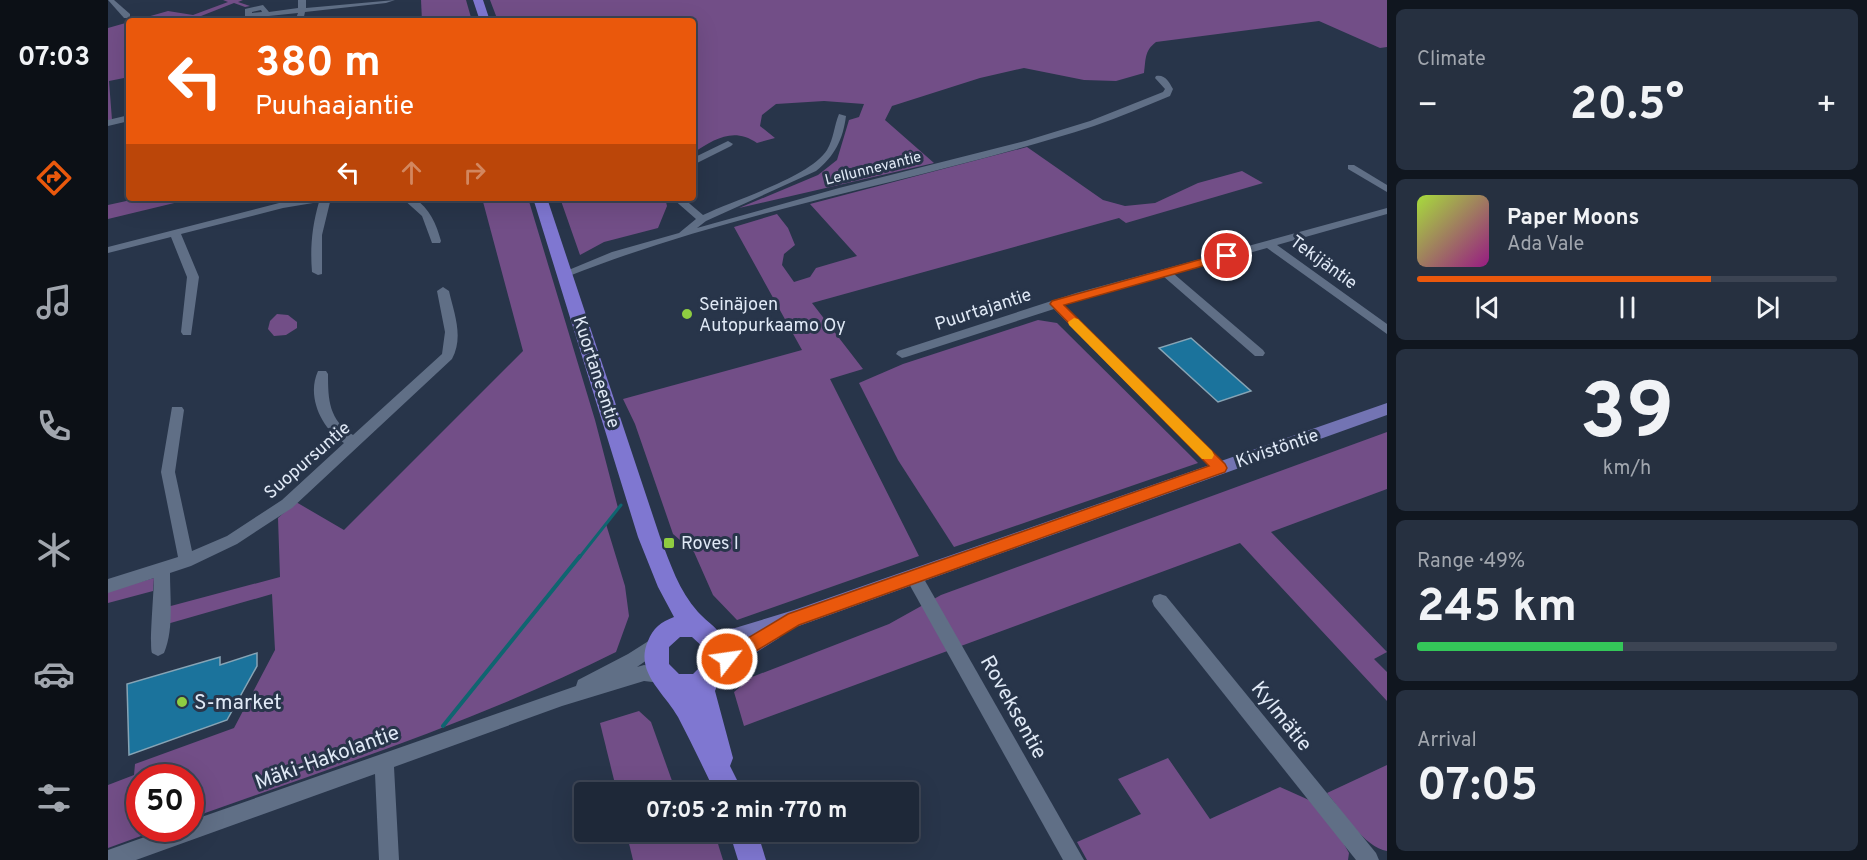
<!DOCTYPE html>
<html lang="en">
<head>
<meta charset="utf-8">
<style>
	:root { --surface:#1e2838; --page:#263040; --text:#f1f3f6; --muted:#a1a6ae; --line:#3c4453; --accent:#ea580c }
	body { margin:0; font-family:Overpass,sans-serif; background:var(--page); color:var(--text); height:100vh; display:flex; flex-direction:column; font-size:22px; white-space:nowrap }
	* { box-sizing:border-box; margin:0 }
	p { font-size:20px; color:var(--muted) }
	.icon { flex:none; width:33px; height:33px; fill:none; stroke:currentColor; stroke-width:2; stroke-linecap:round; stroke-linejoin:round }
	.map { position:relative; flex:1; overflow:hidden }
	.sheet { display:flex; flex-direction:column; gap:9px; padding:9px; background:#10161f; width:480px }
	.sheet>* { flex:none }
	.hud { position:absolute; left:18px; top:18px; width:570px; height:183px; border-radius:6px; box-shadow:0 6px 24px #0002,0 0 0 2px var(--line); background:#ea580c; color:#fff; overflow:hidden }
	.speed { position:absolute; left:18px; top:764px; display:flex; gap:12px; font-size:30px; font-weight:700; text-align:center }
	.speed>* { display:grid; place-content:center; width:78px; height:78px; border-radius:50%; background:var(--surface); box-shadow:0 6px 24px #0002,0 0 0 2px var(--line); line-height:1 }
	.speed .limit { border:9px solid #d22; background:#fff; color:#111 }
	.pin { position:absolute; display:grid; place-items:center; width:51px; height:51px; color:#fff; margin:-26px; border:3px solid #fff; border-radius:50%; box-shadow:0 2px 6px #0007 }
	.me { position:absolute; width:66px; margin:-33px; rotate:60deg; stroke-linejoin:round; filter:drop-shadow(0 0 4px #0008) }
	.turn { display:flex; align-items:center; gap:21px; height:126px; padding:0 30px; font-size:27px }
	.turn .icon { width:78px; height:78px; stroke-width:2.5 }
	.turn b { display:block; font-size:42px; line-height:51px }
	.lanes { display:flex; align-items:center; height:57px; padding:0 30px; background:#0003; justify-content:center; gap:30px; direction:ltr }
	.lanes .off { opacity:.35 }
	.big { font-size:45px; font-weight:700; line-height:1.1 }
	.sheet .tile { flex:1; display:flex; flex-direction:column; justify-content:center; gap:9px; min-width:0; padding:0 21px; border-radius:9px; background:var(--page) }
	.sheet .dial { align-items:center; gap:0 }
	.dial b { font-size:78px; line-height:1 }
	.song { display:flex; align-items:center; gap:18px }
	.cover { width:72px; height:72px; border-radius:9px; background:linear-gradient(135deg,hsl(80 70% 55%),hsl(310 70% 35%)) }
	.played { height:6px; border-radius:3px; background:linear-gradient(90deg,var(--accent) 70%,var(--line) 70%) }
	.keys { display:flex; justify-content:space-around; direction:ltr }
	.heat { display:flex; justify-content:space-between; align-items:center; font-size:33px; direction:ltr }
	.charge { height:9px; border-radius:4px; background:linear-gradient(90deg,#34c759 49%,var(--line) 0) }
	.trip { position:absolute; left:466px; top:782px; width:345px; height:60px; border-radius:6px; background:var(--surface); box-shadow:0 6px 24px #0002,0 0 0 2px var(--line); font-weight:700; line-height:60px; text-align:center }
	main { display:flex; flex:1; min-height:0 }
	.tabs { display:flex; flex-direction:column; width:108px; justify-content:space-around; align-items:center; background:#0c1016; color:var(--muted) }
	.tabs .icon { width:42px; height:42px }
	.tabs .on { color:var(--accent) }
	.tabs b { font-size:27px; color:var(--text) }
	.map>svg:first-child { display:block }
	.green { fill:#724e87 }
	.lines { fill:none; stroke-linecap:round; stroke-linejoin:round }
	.stream-far1 { stroke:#0f6570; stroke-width:3 }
	.stream { stroke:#0f6570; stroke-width:4 }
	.building { fill:#1b739c; stroke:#87a4b5; stroke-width:1.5 }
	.minor { fill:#606f86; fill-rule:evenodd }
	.major { fill:#7374b3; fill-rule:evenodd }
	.highway { fill:#7f77d1; fill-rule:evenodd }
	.route { fill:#ea580c; stroke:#983908; stroke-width:1.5 }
	.slow { fill:#f59e0b }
	.poi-dot { fill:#8fcd41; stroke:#28354a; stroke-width:2 }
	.labels { text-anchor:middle; stroke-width:6; stroke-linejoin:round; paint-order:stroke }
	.far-street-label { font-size:15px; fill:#e0e9f6; stroke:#28354a }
	.street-label { font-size:18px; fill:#e0e9f6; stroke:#28354a }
	.poi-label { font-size:18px; fill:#e0e9f6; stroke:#28354a; text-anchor:start }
	.near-poi-label { font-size:21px; fill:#e0e9f6; stroke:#28354a; text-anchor:start }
	.near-street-label { font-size:21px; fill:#e0e9f6; stroke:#28354a }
</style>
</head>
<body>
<main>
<nav class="tabs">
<b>07:03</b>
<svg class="icon on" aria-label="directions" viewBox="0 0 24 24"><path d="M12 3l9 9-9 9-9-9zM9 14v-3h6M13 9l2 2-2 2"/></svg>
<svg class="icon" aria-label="music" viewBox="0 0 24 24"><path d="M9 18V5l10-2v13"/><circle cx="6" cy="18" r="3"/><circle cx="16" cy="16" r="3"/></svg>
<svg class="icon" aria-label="phone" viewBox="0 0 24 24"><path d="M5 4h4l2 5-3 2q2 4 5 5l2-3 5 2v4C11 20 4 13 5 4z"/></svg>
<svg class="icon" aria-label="climate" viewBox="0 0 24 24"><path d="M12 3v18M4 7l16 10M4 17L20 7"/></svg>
<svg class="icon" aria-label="car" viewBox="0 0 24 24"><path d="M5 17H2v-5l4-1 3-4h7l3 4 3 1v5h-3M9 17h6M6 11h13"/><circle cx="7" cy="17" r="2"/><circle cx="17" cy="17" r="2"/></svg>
<svg class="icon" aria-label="filters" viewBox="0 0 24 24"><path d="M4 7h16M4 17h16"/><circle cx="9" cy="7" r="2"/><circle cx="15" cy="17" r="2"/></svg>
</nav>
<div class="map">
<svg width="1279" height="860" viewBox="0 0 1279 860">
	<rect width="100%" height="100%" fill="#28354a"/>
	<g class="green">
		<path d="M115,0H135L130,2L142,6L137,7L126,3L88,18L89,21H25L60,11L85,15L120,2Z"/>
		<path d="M313,0H358L364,21H314Z"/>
		<path d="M382,0H1279V47L1272,48L1211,21L1048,42C1036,51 1038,60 1036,73L1008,81L976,80L916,68L872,78L784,106L777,120L826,163L631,208L710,175L729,160L741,120L751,117L756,104L716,101L668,104L654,115L652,126L667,138L649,143C625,127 607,139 585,153V21H390Z"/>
		<path d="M21,22V77L1,81L4,120L0,121V28Z"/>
		<path d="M919,147L995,200L1017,206L1047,203L1090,183L1134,171L1155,183L1018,223L1011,218L704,303L755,369L722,379L811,556L629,620L605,595L586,552L565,534L527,424L515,399L694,350L626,227L669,214L680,228L687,245L676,254L674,265L686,282L702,277L708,268L749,256L702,204Z"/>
		<path d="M32,198H87L0,219V205Z"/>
		<path d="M374,198H420L487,420L510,508L498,524L517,586L521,616L508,652C372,720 226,767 83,818L82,777H32V828H55L0,848V785L26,775L27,764L126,728L167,650L164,594L59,624V607L172,577L170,518L188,502L236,530L415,351Z"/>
		<path d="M452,198H557L559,206L550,228L496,242L472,255Z"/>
		<path d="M169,314L180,315L189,322V328L178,335L166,336L160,329L162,321Z"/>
		<path d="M930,320L949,323L1090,463L846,547L790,460L751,383L795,364Z"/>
		<path d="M1279,432V489L1163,532L1279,652L1266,659L1279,672V701L1132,543L636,726L626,692L644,677L781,624L833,595Z"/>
		<path d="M46,578L45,591L0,603V591Z"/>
		<path d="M531,711L543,722L568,792H509L492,723Z"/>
		<path d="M1060,758L1102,819L1172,787L1201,800L1232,837L1241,853L1240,860H979L969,842L1033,814L1010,779Z"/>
		<path d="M1279,765V851C1257,848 1233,810 1219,793Z"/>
		<path d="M518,831H606L615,860H525Z"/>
	</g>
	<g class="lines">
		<path class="stream-far1" d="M471,558L513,505"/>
		<path class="stream" d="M335,726L472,556"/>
	</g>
	<g class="building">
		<path d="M1083,338L1143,391L1110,402L1051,348Z"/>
		<path d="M149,653V666L119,720L21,755L19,684L112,657V665Z"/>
	</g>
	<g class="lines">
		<g class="minor">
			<path d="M0,0H6L22,14V18H16Z"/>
			<path d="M190,0H198V8L287,0L278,3L197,12L195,21H187L190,13L141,18L137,16V9L155,5L161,12L190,8ZM153,10L154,12L144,13V12Z"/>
			<path d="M1048,76C1057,74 1061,82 1065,89L1062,96C1037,106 1012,117 986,126C813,182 630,209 461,276L457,277L451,274L504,252L571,233L588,219L564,198H575L595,215C626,200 702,177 719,150C726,138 726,126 731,114L738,116C735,139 727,156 708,171L598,221L589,228L731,188L917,141L982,121L1055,92L1057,89L1047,78Z"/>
			<path d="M21,115V121L0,126V120Z"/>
			<path d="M620,141L625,144L623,146L585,165V158Z"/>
			<path d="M1240,165H1246L1279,185V192L1240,169Z"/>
			<path d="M199,198H223L214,235V274L210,275L204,272C202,248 204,226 211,202L175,208L73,234L91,277L83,335H75L73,332L79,277L63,237L0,253V247L175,202Z"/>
			<path d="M294,198H306C322,209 328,223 333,241L332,243H324L314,216Z"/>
			<path d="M1279,208V214L1169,245L1279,324V334L1159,248L1066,274L1155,350L1157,353L1155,356H1147L1055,276L956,305L1117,464L1119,468L1117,472H1107L946,309L798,357L794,358L788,354L790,351L968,293Z"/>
			<path d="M335,287L341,291C346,313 356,337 344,359L184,508L129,544L83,566L62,573C62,598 66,630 56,653L50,656L44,653C41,647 46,591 46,578L0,593V579L70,557L53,472L64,407H74L76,410L67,472L84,551L119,536L174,500L236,443C214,429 198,397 210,371H218L220,374C220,400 221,420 245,435L334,354L337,332L329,291Z"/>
			<path d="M806,570L812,572L976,860H955L800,582L798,577L800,572Z"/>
			<path d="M1052,594L1058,596L1268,853L1271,860H1248L1046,606L1044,601L1046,596Z"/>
			<path d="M550,635L556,638L558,643L556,648L529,667L536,665L559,669L562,675L559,681L553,683L536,681L454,706L286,767L291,860H271L267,774L28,860H0V850L62,828H82V821L468,686L470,680L520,654Z"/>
		</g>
		<path class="major" d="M1279,403V415L674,632L671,638L607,678L600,675L597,668L600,661L623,647L605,648L598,646L595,639L598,632L627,628L686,610Z"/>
		<g class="highway">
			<path d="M365,0H375L382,21H372Z"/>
			<path d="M425,198H439L552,537C562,563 571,591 590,612C603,626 621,634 621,657C620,670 611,679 607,691L625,758L622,766L635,792H607C595,767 583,742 570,717C557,693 526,672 540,641C545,628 553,622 566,617L550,587L530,537ZM572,637H584L595,647V664L585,674H571L561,664V647Z"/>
			<path d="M621,831H649L658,860H630Z"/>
		</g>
	</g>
	<path class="route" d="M1119,252L1125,256L1123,258L956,305L1117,464L1119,468L1117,472L691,625L625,665L619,667L613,665L610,659L613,654L680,614L1101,466L942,304L944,301Z"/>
	<path class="slow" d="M966,318L970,319L1104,451L1106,455L1104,459H1094L961,325L960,322Z"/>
	<g class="poi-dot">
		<circle cx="579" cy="314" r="6"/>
		<rect x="555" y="537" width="12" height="12" rx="3"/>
		<circle cx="74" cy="702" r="6"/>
	</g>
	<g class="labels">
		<g class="far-street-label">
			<text transform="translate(765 168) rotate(-14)" y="5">Lellunnevantie</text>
		</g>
		<g class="street-label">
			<text transform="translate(1216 262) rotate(36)" y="6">Tekijäntie</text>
			<text transform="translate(875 309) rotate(-18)" y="6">Puurtajantie</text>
			<text transform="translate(489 372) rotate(72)" y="6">Kuortaneentie</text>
			<text transform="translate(1169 448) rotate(-19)" y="6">Kivistöntie</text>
			<text transform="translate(199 460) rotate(-41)" y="6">Suopursuntie</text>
		</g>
		<g class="poi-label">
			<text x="591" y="310">Seinäjoen<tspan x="591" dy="21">Autopurkaamo Oy</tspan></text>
			<text x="573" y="549">Roves I</text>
		</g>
		<g class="near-poi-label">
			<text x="86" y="709">S-market</text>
		</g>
		<g class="near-street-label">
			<text transform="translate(906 707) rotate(61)" y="7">Roveksentie</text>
			<text transform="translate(1174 716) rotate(51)" y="7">Kylmätie</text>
			<text transform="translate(219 757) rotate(-20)" y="7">Mäki-Hakolantie</text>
		</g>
	</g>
</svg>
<div class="speed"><div class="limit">50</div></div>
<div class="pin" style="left:1119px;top:256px;background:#d93025"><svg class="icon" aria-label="arrive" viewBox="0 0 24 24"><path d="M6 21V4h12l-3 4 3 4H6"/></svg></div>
<svg class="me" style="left:619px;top:659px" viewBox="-20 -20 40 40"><circle r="17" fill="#ea580c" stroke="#fff" stroke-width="3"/><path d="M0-11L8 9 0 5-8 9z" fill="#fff"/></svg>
<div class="trip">07:05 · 2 min · 770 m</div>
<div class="hud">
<div class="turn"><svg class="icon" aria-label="left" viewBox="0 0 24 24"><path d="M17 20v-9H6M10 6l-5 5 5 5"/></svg><div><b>380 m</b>Puuhaajantie</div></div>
<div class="lanes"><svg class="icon" aria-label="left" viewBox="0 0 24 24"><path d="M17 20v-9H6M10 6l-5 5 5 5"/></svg><svg class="icon off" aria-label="ahead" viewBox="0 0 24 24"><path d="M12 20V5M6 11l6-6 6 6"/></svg><svg class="icon off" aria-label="right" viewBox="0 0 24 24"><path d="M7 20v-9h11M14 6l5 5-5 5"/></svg></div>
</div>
</div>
<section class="sheet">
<div class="tile"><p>Climate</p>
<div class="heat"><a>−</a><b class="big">20.5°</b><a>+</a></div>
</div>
<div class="tile">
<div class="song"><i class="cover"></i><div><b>Paper Moons</b><p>Ada Vale</p></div></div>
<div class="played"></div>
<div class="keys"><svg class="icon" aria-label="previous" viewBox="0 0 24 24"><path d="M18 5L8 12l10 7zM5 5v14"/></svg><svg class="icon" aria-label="pause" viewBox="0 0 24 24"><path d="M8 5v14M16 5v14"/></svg><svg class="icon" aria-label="next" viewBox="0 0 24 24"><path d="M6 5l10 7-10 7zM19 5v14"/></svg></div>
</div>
<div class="tile dial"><b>39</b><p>km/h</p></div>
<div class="tile"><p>Range · 49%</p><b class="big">245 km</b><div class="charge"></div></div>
<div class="tile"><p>Arrival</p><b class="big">07:05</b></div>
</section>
</main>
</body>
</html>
